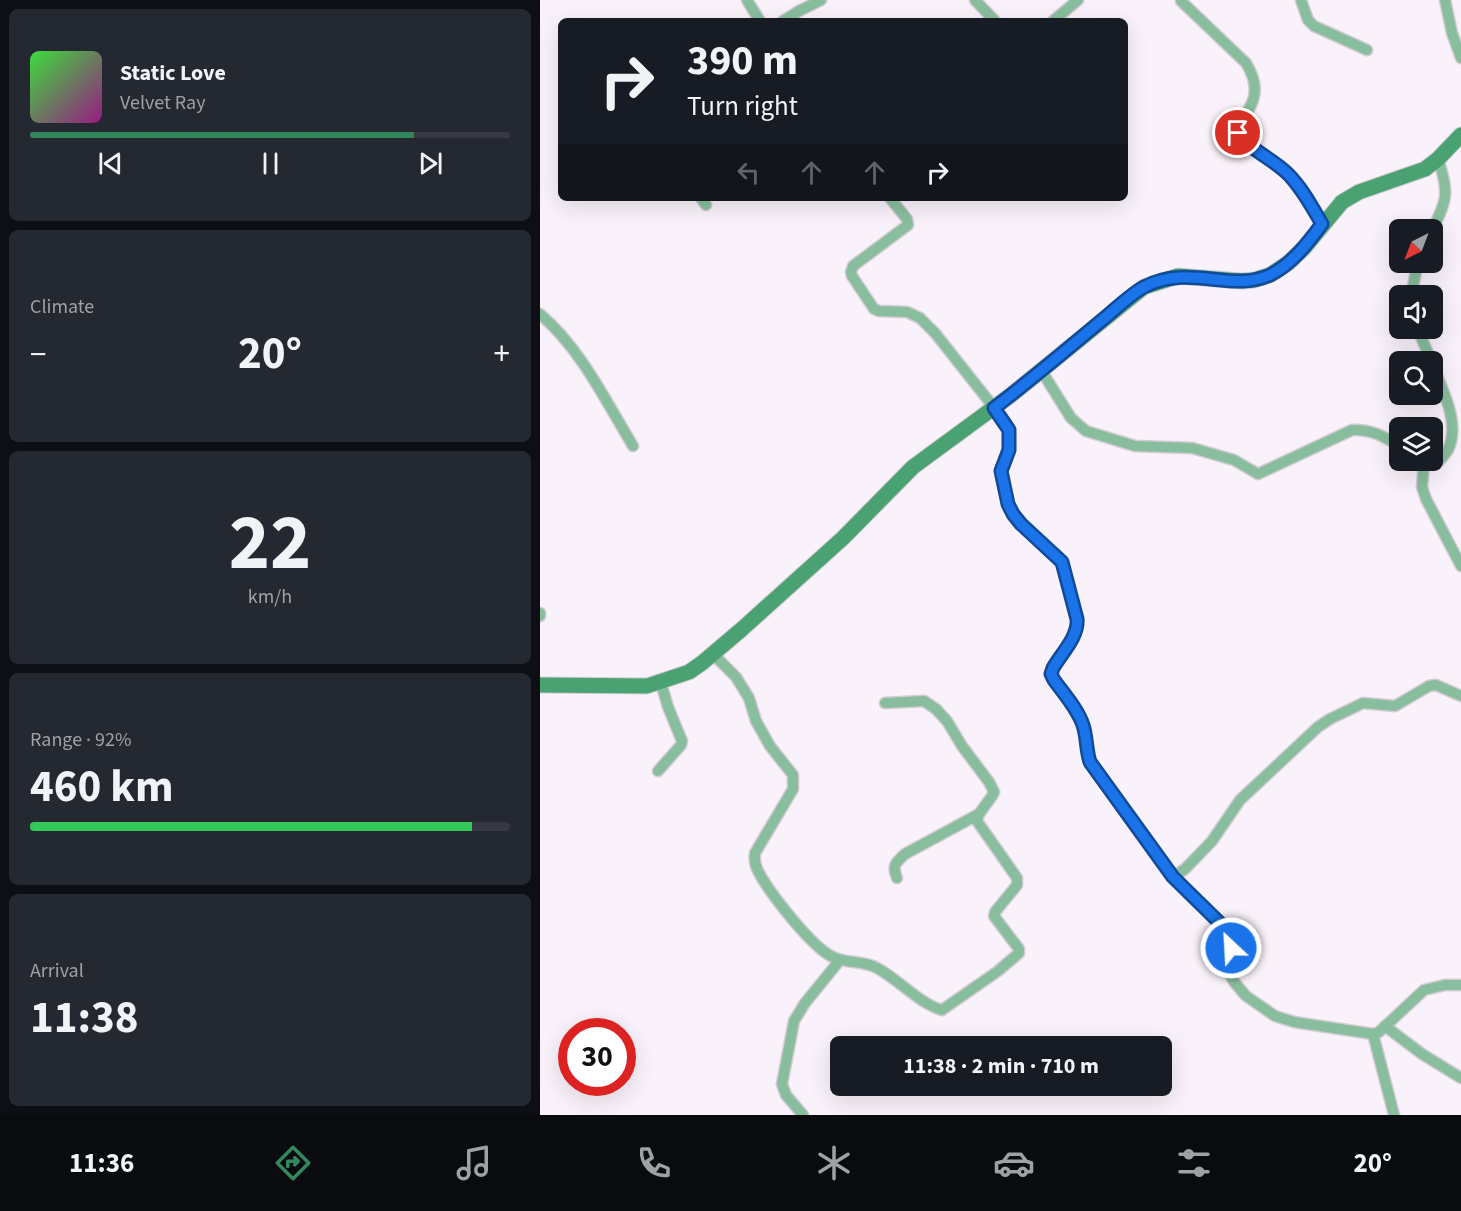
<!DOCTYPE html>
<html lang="en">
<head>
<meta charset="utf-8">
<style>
	:root { --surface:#171b24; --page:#242831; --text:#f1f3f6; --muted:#9ea1a6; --line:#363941; --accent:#32885c }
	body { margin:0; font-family:"Source Sans 3",sans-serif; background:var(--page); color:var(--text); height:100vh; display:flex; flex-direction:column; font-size:22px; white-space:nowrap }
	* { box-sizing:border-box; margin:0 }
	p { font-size:20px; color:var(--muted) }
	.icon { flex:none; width:33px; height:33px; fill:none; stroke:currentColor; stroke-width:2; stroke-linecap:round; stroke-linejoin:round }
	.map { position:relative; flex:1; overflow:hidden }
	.details { display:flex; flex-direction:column; gap:9px; padding:9px; background:#0d0f14; width:540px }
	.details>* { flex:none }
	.banner { position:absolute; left:18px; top:18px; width:570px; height:183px; border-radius:9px; box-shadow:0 6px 24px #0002; background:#171b24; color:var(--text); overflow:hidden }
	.needle { width:39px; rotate:222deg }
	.fabs { position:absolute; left:849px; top:219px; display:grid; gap:12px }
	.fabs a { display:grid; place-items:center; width:54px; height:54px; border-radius:9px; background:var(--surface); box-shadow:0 6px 24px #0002; font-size:30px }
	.speed { position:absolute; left:18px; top:1018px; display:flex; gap:12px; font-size:30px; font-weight:700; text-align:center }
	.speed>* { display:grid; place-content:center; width:78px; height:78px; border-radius:50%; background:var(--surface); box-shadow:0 6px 24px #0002; line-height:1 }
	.speed .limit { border:9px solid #d22; background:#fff; color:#111 }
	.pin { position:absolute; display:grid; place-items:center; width:51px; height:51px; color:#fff; margin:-26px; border:3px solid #fff; border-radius:50%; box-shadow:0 2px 6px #0007 }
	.me { position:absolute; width:66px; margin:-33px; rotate:335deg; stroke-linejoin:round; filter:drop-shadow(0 0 4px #0008) }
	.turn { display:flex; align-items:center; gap:21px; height:126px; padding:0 30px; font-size:27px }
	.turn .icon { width:78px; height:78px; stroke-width:2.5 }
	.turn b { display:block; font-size:42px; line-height:51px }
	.lanes { display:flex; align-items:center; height:57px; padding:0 30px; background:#0003; justify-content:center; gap:30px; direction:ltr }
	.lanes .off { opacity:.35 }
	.big { font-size:45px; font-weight:700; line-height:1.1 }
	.details .widget { flex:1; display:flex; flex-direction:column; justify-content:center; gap:9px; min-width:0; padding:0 21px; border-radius:9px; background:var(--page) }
	.details .dial { align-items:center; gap:0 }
	.dial b { font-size:78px; line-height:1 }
	.song { display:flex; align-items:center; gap:18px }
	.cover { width:72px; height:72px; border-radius:9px; background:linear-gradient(135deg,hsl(120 70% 55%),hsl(310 70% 35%)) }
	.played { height:6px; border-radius:3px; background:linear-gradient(90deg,var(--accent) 80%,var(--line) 80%) }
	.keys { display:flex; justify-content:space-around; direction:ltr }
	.heat { display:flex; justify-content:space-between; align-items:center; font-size:33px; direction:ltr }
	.charge { height:9px; border-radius:4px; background:linear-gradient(90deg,#34c759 92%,var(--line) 0) }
	.trip { position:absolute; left:290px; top:1036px; width:342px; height:60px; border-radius:9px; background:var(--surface); box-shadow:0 6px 24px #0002; font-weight:700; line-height:60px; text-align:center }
	.tabs { display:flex; height:96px; justify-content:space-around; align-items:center; background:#090b0e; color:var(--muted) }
	.tabs .icon { width:42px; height:42px }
	.tabs .active { color:var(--accent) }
	.tabs b { font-size:27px; color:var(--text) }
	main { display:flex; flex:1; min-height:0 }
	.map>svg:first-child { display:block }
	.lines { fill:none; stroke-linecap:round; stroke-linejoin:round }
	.street-casing { stroke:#d3ccd3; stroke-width:13 }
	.secondary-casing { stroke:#d3ccd3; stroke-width:17 }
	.street { stroke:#88be9d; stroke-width:10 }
	.secondary { stroke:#4aa272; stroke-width:15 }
	.route-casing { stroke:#114b97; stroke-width:15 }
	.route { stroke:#1a73e8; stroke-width:10 }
</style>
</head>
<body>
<main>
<section class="details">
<div class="widget">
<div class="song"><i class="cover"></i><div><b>Static Love</b><p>Velvet Ray</p></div></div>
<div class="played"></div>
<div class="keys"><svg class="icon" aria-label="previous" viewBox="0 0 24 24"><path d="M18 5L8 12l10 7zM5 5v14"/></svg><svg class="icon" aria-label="pause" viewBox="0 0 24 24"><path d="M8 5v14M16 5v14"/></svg><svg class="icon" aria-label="next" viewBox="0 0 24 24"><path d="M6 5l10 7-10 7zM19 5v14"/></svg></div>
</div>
<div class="widget"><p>Climate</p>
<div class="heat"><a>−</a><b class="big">20°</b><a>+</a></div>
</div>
<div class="widget dial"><b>22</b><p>km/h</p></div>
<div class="widget"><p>Range · 92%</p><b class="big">460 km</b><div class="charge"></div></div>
<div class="widget"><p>Arrival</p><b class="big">11:38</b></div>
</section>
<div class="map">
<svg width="921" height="1115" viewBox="0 0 921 1115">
	<rect width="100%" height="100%" fill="#faf2fa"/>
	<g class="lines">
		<g class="street-casing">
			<g id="street">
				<path d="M207,0L220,21"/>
				<path d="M435,0L455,21"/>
				<path d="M761,0L768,20L774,26L827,50"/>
				<path d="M905,0L912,33L921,58"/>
				<path d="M641,1L706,63C723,91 713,104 697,129V133C711,151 732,158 748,174C762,188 772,207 782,224"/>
				<path d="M243,21L259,11L281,0"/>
				<path d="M513,21L538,0"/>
				<path d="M161,198L166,205"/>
				<path d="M350,198L367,219L368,225L313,266L311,272L312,276L334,309L339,311L367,312L380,318L395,333L467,424L470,442L461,471L468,504L473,515L481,524L522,562L537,619C539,636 522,654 513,668L511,674L514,680C524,694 537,708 543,725C547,736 546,750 550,762L633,877L686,929L691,948L690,975L695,983L706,996L735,1016L754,1022L833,1034L839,1032L884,990L905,985H921"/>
				<path d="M892,230C908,199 909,192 898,159"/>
				<path d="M871,296L878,262"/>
				<path d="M0,314C41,349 65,400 93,446"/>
				<path d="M877,328L892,362"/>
				<path d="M501,370L531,418L546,431L595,446L652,448L694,460L718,474L812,430C831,429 843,436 860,446"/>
				<path d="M882,460L896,464C900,460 905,455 908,450C921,423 902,389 892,364"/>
				<path d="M884,462L882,487L886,499L921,566"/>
				<path d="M0,613V616"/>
				<path d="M173,654L196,677L209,698L216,721L230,746L253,775V789L215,853C214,860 215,865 218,871C229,892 272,948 293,957C307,964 323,960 337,968C358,979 380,1004 402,1010L458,971L479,953V949L454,916L455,912L477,885V878L437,821L439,814L452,796L454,792L449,782L422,746L407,721L396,709L384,701L345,703"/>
				<path d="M118,771L141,745L142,741L128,707L121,683"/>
				<path d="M633,877L645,869L672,841L700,800L778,727L790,719L823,703L855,706L889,686L896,685L921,696"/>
				<path d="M357,878C352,866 355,863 365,854L439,814"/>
				<path d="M845,1026L882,1054L921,1078"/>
				<path d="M833,1034L854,1115"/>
				<path d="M263,1115L246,1095L242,1084L254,1021L265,1003L300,960"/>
			</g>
		</g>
		<g class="secondary-casing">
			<path id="secondary" d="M0,685L107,686L149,672L162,663L202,629L303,538L373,467L471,395L604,287L638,276L702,281L714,280L730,275L748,263L764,248L802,202L819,192L885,169L898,159L921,135"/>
		</g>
		<use href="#street" class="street"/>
		<use href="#secondary" class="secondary"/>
	</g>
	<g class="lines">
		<g class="route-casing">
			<path id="route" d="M691,948L686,929L633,877L550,762C546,750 547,737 543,725C537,708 524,694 514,680L511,674L513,668C521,654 539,636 537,619L522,562L481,524L473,514L468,504L461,471L469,450V430L454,408C491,380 526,350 561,321C575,310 589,295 604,287C648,263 691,293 730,275C752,264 768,243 782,224C772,207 762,188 748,174C732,158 711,151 698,133"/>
		</g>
		<use href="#route" class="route"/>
	</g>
</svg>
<div class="fabs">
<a><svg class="needle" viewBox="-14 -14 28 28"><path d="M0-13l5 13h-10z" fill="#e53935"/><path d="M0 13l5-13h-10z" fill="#9ea1a6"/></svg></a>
<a><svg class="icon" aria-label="sound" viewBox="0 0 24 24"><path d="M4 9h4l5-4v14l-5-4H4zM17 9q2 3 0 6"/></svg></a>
<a><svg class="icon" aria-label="search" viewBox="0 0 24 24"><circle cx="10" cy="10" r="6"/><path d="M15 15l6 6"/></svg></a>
<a><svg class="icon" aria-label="layers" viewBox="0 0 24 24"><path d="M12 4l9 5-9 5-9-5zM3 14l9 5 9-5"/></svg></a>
</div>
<div class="speed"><div class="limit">30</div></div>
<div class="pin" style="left:698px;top:133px;background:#d93025"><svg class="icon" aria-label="arrive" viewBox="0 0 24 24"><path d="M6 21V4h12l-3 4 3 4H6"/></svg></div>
<svg class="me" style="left:691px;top:948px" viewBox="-20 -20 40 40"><circle r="17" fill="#1a73e8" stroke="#fff" stroke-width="3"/><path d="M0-11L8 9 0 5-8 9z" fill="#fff"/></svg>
<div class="trip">11:38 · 2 min · 710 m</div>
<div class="banner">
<div class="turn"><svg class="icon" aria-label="right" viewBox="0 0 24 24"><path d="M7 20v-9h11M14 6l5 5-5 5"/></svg><div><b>390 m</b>Turn right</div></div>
<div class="lanes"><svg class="icon off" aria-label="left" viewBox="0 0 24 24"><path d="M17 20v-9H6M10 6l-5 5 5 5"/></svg><svg class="icon off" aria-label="ahead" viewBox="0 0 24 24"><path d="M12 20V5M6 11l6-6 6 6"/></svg><svg class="icon off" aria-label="ahead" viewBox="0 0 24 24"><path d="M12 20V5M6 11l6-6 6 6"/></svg><svg class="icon" aria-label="right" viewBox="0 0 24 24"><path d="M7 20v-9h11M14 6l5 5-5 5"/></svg></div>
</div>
</div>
</main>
<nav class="tabs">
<b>11:36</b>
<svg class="icon active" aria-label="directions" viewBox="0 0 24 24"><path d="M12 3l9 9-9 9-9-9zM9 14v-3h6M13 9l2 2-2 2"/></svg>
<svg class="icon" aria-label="music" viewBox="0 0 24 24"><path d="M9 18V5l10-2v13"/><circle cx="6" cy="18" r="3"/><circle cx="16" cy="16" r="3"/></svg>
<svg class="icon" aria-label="phone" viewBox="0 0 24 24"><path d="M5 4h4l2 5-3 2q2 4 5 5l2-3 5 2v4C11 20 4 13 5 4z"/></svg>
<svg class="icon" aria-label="climate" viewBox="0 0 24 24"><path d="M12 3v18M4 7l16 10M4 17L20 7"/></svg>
<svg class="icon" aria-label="car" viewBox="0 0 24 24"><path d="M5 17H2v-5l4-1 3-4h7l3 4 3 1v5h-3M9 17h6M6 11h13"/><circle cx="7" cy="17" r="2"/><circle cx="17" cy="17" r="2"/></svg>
<svg class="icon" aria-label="filters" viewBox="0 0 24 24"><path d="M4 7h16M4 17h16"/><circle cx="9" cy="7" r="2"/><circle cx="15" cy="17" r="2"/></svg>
<b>20°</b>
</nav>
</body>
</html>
